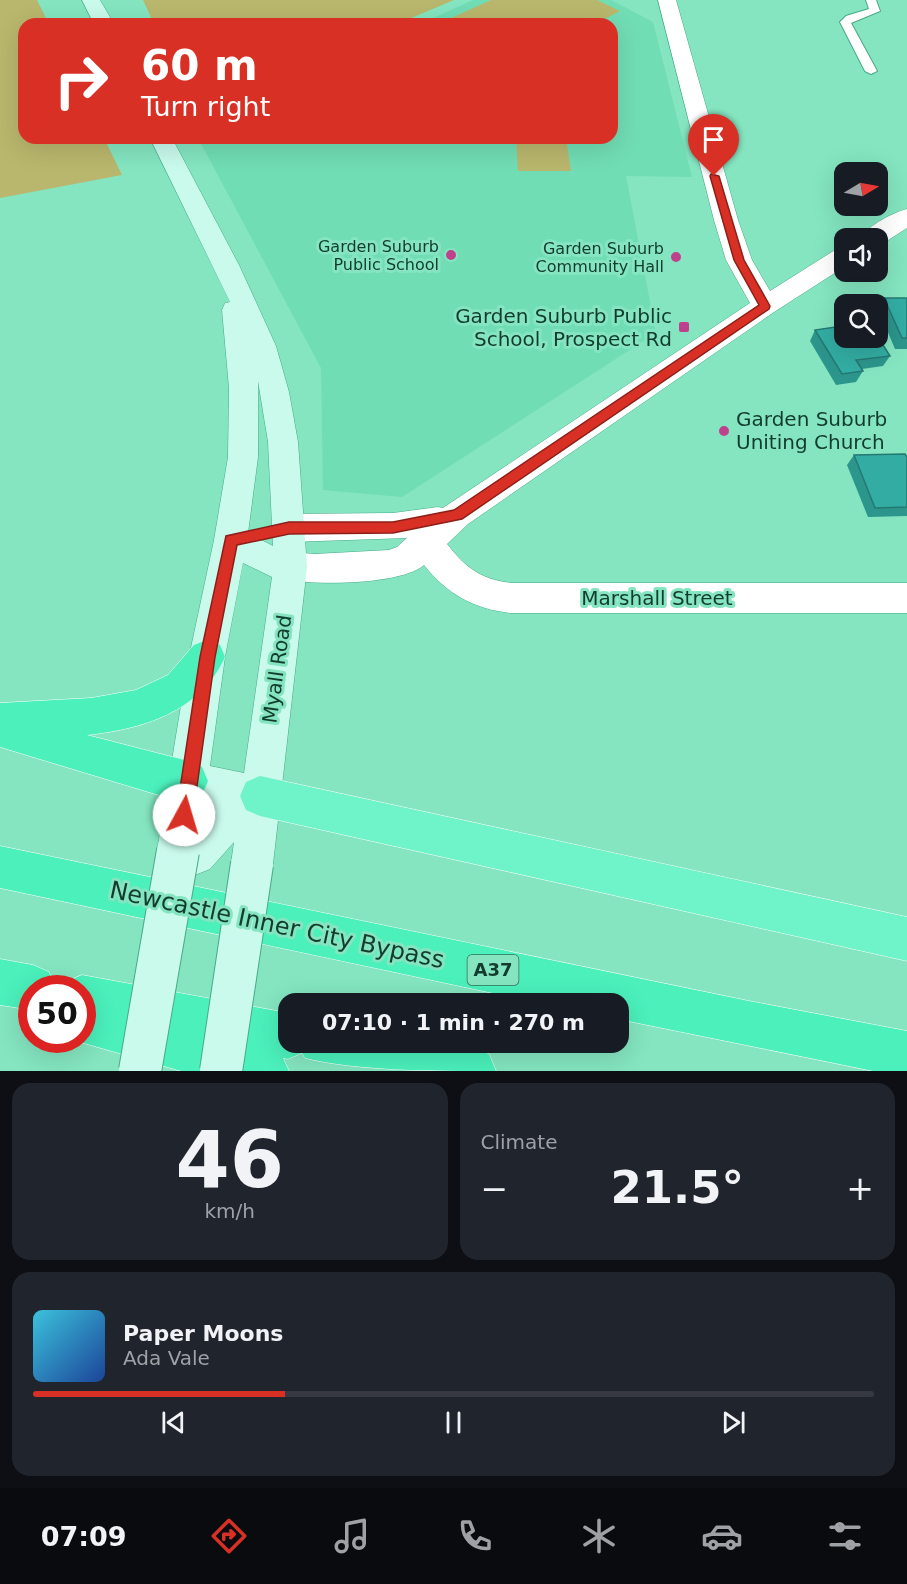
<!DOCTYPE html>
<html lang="en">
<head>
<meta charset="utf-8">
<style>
	:root { --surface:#171b24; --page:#20242c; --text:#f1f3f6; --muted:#9ea1a6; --line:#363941; --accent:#d93025 }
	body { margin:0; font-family:"DejaVu Sans",sans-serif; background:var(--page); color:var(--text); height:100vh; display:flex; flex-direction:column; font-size:22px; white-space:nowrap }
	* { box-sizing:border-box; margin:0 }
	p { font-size:20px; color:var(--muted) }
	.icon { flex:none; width:33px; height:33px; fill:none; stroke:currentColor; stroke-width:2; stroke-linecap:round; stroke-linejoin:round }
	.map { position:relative; height:1071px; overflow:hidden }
	.details { display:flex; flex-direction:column; gap:12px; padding:12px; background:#0d0f14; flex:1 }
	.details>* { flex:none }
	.hud { position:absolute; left:18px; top:18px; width:600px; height:126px; border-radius:18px; box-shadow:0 6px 24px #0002; background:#d93025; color:#fff; overflow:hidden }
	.needle { width:39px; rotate:80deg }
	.buttons { position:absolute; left:834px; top:162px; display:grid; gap:12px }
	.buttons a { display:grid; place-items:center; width:54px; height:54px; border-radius:12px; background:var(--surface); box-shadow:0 6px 24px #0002; font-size:30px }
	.speed { position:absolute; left:18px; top:975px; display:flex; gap:12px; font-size:30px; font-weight:700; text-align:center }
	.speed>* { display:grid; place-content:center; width:78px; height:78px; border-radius:50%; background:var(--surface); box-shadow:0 6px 24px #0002; line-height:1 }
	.speed .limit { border:9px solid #d22; background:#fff; color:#111 }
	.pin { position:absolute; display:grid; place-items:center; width:51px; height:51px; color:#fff; margin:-62px -26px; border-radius:50% 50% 50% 0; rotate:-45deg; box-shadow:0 0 6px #0007 }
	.pin .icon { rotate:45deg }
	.me { position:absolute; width:66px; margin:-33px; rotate:6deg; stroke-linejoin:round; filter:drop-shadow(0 0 4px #0008) }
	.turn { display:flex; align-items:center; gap:21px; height:126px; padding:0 24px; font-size:27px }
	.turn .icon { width:78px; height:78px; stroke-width:2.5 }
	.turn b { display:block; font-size:42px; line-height:51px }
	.big { font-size:45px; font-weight:700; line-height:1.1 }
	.details .card { flex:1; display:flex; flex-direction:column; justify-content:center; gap:9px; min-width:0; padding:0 21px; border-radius:18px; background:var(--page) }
	.details .dial { align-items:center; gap:0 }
	.dial b { font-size:78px; line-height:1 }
	.song { display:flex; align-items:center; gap:18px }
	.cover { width:72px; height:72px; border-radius:9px; background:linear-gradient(135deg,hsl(190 70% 55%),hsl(220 70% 35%)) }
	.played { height:6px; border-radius:3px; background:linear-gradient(90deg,var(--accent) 30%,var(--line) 30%) }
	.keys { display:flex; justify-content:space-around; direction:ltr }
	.heat { display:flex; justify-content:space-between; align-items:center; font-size:33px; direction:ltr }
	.details .tiles { flex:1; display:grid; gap:12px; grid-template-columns:1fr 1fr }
	.card:last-child { grid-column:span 2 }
	.trip { position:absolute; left:278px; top:993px; width:351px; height:60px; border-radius:18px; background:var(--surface); box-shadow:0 6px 24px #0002; font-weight:700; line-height:60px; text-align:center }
	.tab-bar { display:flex; height:96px; justify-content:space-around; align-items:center; background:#090b0e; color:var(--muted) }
	.tab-bar .icon { width:42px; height:42px }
	.tab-bar .active { color:var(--accent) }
	.tab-bar b { font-size:27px; color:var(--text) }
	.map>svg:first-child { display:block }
	.built { fill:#71ddb4 }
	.green { fill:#b9b76d }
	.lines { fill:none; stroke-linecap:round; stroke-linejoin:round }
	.service-casing { stroke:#47aa88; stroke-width:2 }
	.minor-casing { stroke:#47aa88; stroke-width:1 }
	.secondary-casing { stroke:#47aa88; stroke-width:1 }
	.trunk-casing { stroke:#fff; stroke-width:1 }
	.motorway-casing { stroke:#fff; stroke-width:1 }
	.service { fill:#fff; fill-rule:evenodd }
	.minor { fill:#fff; fill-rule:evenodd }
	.secondary { fill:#c9faeb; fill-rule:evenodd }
	.trunk { fill:#6ff3c8; fill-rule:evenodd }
	.motorway { fill:#4bf0bb; fill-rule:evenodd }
	.secondary-bridge-casing { stroke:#47aa88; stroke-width:44; stroke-linecap:butt }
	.secondary-bridge { stroke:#c9faeb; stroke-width:42 }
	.wall { fill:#2c958c }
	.building { fill:#33ada3; stroke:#247972; stroke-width:1.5 }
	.route { fill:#d93025; stroke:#8d1f18; stroke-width:1.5 }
	.poi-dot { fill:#bf408d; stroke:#84e5c0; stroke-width:2 }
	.labels { text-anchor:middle; stroke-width:6; stroke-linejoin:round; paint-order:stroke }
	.far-poi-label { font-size:16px; fill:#123c2e; stroke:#84e5c0; text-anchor:end }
	.shield { fill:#84e5c0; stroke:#346f5a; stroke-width:1.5 }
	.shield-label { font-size:18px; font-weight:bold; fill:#123c2e }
	.poi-label { font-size:20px; fill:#123c2e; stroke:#84e5c0; text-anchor:end }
	.street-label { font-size:20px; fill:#123c2e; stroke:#84e5c0 }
	.near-street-label { font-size:24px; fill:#123c2e; stroke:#84e5c0 }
</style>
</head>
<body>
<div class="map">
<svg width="907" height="1071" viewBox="0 0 907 1071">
	<rect width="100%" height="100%" fill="#84e5c0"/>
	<path class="built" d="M473,0H611L653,22L692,177L626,176L656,333L402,497L323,490L321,368L198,138H612V24H420Z"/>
	<g class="green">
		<path d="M0,0H37L49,24H24V138H104L122,175L0,198Z"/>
		<path d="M143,0H454L397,24H154Z"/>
		<path d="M491,0H597L620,11L595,24H438Z"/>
		<path d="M516,138H566L571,171H518Z"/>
	</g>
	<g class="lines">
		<g class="service-casing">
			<path id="service" d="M866,0H876L880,11L851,23L877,71L871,74L865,71L840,22L846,16L869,9Z"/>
		</g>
		<g class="minor-casing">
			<g id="minor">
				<path d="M658,0H676L738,220L752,260L770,291L835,250L844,248V267L774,312L468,524L447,544C466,568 480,579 511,583H907V613H511C474,609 447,594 424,565C402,585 306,587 278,577L273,567L278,557L290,552L315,554L389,550L397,547L407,538L289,542L277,538L273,528L277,518L289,514L393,513L438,507L443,508L750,303L726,260L714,220Z"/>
				<path d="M907,209V228L882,244L878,245V238H861C869,225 892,213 907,209Z"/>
			</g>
		</g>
		<g class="secondary-casing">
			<g id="secondary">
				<path d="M82,0H100L114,24H94Z"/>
				<path d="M150,138H172L239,265L276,346L289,392L298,442L307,567L273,864L267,879L252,885L237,879L231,864L234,842L210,869L195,875L163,866L157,851L189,657L214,540L228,457L229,388L222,310L225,303L230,302ZM258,381L268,442L273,546L248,533L258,457ZM243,563L272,577L244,773L210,766L225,657ZM205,804L214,806L204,815Z"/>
			</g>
		</g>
		<g class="trunk-casing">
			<path id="trunk" d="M260,776L907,917V961L260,816L246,810L240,796L246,782Z"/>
		</g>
		<g class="motorway-casing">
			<g id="motorway">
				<path d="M207,640L220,645L225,657C200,712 143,729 87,735L188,761L202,767L208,781L202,795L188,801L155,794L0,747V703L91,698L136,690L168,675L194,645Z"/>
				<path d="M0,846L749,1001L907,1031V1071H873L618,1019V1004H544L0,888Z"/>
				<path d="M0,959L33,965L49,972L55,988H32V1010L0,1005Z"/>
				<path d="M82,975L288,1013V1042H447L472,1047L489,1054L496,1071C439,1071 356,1071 305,1058L302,1053L288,1059L283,1058L289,1071H181L73,1040H82V988H63L66,982Z"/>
			</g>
		</g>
		<use href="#service" class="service"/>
		<use href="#minor" class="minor"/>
		<use href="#secondary" class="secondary"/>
		<use href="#trunk" class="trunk"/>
		<use href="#motorway" class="motorway"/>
		<g class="secondary-bridge-casing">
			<g id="secondary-bridge">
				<path d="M140,1071L178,851"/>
				<path d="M221,1071L252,864"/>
			</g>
		</g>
		<use href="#secondary-bridge" class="secondary-bridge"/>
	</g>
	<g class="wall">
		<path d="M884,298H907V349H895L878,309Z"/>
		<path d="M838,319L890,356L883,366L862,369L863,371L856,382L836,385L810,341L815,330L834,327Z"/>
		<path d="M854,455L907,457V516L868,517L847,465Z"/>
	</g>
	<g class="building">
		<path d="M884,298H907V338H902Z"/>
		<path d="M844,318V338L878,337L890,356L856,360L863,371L842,374L815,330L843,326L838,319Z"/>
		<path d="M905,454L907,457V507L875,508L854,455Z"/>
	</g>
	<path class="route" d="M711,174L719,176L744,260L770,306L769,309L462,519L393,533L289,534L237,545L215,657L193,815L190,821L184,823L179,821L176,815L200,657L226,536L289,522H393L454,510L759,305L734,260L710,176Z"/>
	<g class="poi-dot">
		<circle cx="451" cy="255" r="6"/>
		<circle cx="676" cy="257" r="6"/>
		<rect x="678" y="321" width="12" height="12" rx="3"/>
		<circle cx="724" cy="431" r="6"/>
	</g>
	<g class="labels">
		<g class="far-poi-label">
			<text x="439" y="252">Garden Suburb<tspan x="439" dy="18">Public School</tspan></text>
			<text x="664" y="254">Garden Suburb<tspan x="664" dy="18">Community Hall</tspan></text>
		</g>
		<rect class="shield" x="467.5" y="955" width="51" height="30" rx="4.5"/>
		<g class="shield-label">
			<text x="493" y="976">A37</text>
		</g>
		<g class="poi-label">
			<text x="672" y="323">Garden Suburb Public<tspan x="672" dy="23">School, Prospect Rd</tspan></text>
			<text x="736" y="426" text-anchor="start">Garden Suburb<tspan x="736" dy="23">Uniting Church</tspan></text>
		</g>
		<g class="street-label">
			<text x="657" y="605">Marshall Street</text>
			<text transform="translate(277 669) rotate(-82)" y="7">Myall Road</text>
		</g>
		<g class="near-street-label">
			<text transform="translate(277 925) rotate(12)" y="8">Newcastle Inner City Bypass</text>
		</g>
	</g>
</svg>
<div class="buttons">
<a><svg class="needle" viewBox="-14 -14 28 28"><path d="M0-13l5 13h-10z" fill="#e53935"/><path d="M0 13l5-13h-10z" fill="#9ea1a6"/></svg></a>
<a><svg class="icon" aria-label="sound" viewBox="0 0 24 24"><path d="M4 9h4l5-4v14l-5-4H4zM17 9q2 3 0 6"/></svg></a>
<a><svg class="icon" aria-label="search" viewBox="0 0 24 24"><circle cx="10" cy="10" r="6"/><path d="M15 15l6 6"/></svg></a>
</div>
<div class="speed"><div class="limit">50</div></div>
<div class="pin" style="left:714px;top:176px;background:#d93025"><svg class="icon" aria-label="arrive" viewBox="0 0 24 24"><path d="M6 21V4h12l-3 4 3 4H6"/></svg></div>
<svg class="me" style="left:184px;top:815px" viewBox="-20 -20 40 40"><circle r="19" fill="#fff"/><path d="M0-13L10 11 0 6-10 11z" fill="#d93025"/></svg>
<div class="trip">07:10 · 1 min · 270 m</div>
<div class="hud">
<div class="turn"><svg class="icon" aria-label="right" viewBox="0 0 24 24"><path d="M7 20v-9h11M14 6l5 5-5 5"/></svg><div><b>60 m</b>Turn right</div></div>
</div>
</div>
<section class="details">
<div class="tiles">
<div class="card dial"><b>46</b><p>km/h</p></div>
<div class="card"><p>Climate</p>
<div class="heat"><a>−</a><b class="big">21.5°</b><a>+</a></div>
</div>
<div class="card">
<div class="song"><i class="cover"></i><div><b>Paper Moons</b><p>Ada Vale</p></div></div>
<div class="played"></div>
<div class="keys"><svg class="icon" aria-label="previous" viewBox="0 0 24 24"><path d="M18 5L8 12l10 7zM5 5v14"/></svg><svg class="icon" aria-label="pause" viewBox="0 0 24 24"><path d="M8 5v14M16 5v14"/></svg><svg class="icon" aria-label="next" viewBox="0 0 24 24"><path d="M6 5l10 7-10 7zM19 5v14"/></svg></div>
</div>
</div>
</section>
<nav class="tab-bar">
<b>07:09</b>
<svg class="icon active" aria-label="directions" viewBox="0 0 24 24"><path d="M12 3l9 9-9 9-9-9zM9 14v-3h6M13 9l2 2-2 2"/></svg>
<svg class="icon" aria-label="music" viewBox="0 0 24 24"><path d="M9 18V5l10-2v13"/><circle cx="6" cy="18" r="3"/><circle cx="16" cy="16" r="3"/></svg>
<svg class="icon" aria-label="phone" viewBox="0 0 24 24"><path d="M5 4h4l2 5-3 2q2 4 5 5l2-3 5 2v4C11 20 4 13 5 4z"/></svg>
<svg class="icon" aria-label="climate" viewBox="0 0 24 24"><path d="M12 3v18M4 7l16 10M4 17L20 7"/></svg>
<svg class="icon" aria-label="car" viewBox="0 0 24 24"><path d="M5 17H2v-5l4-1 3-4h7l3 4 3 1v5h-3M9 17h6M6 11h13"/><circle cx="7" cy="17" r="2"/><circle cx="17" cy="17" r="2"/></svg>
<svg class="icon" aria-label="filters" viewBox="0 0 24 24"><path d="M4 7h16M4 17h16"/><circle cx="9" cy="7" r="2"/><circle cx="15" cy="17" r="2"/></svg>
</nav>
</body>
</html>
